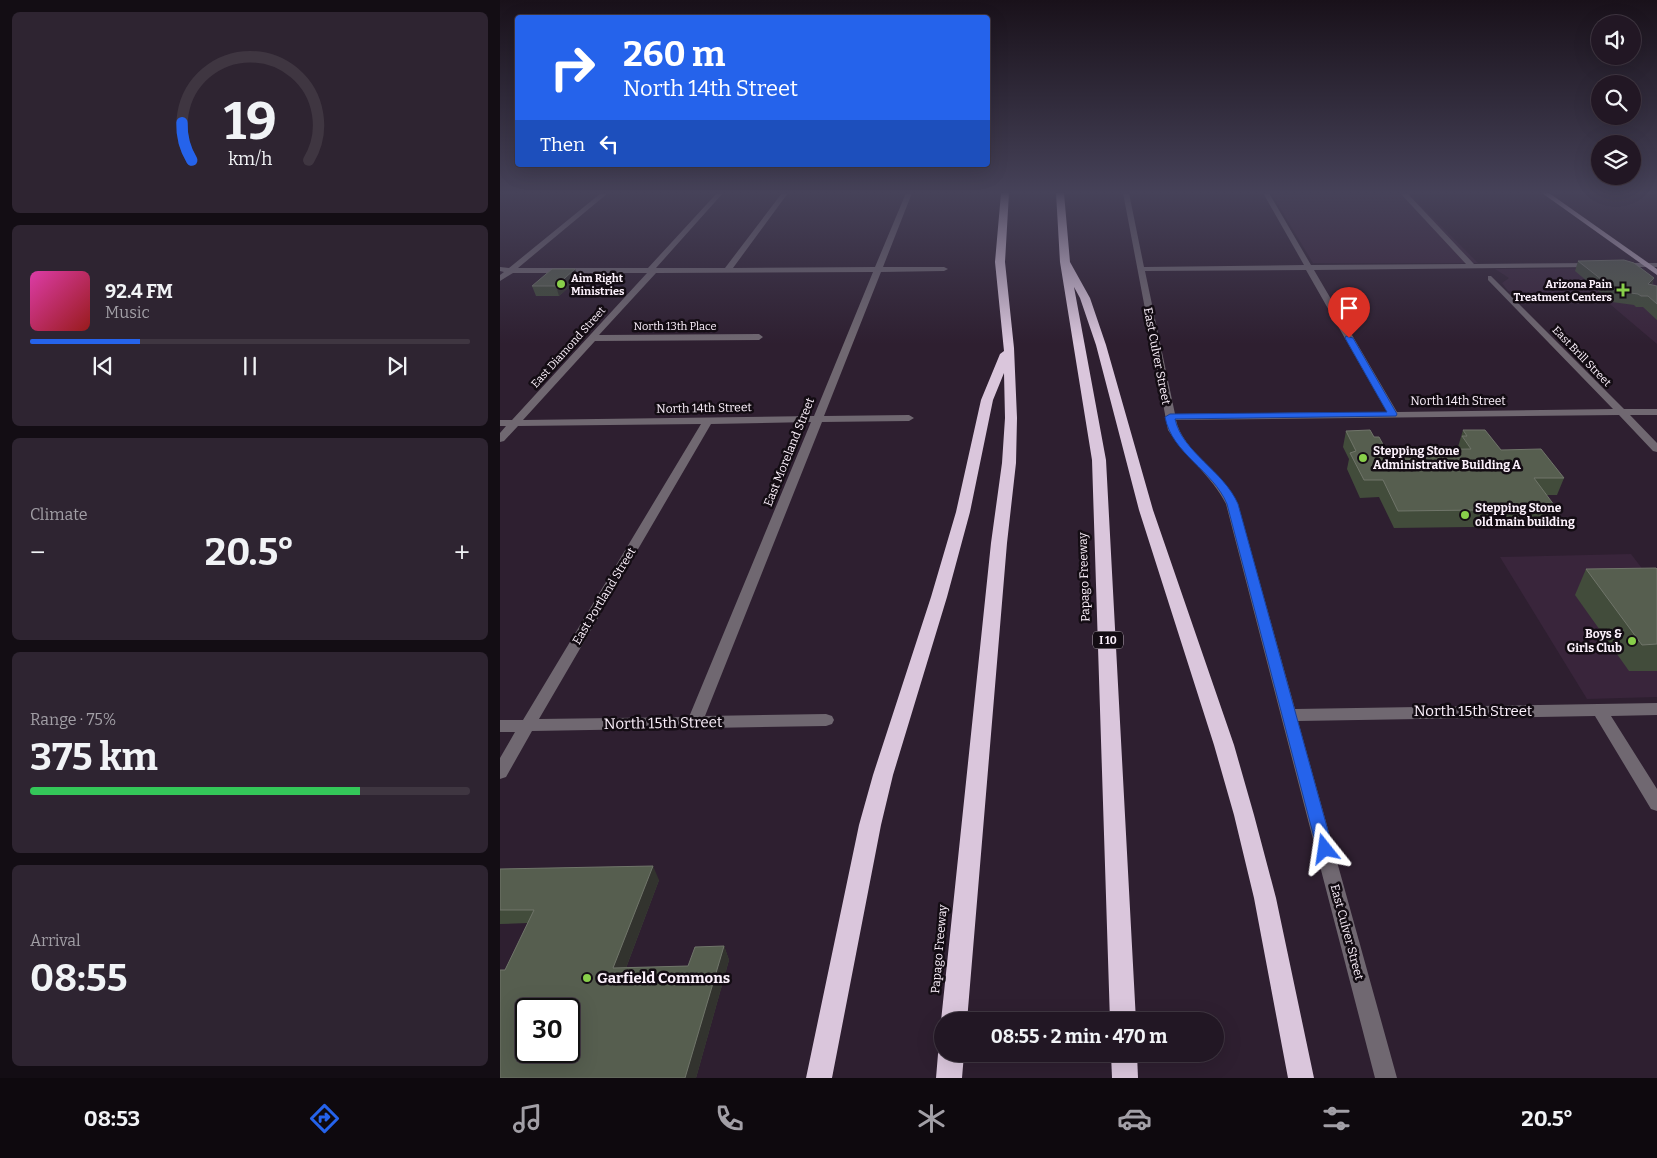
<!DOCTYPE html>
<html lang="en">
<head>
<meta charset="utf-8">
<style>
	:root { --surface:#221724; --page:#2e2431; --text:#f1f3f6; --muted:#a29fa6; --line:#3f3641; --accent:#2563eb }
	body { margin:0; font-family:Bitter,serif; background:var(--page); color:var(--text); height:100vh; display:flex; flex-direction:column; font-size:19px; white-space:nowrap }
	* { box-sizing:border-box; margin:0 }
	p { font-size:16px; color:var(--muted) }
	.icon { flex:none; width:28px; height:28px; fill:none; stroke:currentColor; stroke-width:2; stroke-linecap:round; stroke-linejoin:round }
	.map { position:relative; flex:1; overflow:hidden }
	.drawer { display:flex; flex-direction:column; gap:12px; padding:12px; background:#130d14; width:500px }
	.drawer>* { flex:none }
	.guide { position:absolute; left:15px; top:15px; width:475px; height:152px; border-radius:5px; box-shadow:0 5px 20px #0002,0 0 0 1px var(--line); background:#2563eb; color:#fff; overflow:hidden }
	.buttons { position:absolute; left:1091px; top:15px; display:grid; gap:10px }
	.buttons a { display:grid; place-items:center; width:50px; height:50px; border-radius:50%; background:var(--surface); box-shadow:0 5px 20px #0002,0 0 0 1px var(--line); font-size:25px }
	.speed { position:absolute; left:15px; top:998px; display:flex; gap:10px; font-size:25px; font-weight:700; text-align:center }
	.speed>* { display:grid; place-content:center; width:65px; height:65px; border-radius:50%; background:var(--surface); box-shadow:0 5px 20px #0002,0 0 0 1px var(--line); line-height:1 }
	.speed .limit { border:2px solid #111; border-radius:8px; background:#fff; color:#111 }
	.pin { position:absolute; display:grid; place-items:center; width:42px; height:42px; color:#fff; margin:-51px -21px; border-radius:50% 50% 50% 0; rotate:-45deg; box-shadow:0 0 5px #0007 }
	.pin .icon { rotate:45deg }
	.me { position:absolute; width:55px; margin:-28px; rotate:345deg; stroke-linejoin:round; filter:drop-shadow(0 0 4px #0008) }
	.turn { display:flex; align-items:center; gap:18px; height:105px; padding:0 25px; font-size:22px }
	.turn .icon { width:65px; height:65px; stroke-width:2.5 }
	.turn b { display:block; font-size:35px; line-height:42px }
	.then { display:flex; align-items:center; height:48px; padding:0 25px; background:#0003; gap:10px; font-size:19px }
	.big { font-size:38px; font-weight:700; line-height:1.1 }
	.drawer .widget { flex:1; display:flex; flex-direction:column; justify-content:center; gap:8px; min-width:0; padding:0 18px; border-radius:8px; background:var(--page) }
	.drawer .dial { align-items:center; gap:0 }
	.dial svg { height:130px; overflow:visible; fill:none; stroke:var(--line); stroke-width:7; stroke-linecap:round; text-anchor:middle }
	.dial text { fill:var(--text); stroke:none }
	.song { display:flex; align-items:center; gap:15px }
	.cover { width:60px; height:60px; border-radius:8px; background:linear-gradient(135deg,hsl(320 70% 55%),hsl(0 70% 35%)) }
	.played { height:5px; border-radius:2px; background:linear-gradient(90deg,var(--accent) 25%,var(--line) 25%) }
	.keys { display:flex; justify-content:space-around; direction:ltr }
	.heat { display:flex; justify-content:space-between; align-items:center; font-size:28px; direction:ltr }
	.charge { height:8px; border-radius:4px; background:linear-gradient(90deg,#34c759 75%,var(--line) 0) }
	.trip { position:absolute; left:434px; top:1012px; width:290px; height:50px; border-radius:25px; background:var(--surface); box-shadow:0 5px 20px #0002,0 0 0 1px var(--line); font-weight:700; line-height:50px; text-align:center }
	.menu { display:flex; height:80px; justify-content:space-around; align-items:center; background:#0e090e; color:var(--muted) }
	.menu .icon { width:35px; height:35px }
	.menu .active { color:var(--accent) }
	.menu b { font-size:22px; color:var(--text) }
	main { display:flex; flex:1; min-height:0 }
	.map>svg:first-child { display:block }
	.built { fill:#39253b }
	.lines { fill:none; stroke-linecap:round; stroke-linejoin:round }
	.minor { fill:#706871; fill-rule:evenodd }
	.major { fill:#bcabbe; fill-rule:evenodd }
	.highway { fill:#dac6dc; fill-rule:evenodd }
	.wall { fill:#424c3b }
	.shaded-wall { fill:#32332e }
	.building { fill:#565e4f; stroke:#70756a; fill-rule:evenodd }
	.route { fill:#2563eb; stroke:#184099 }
	.poi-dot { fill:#88cf4a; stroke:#130c13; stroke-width:2 }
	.labels { text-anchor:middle; stroke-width:5; stroke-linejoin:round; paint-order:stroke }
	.far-poi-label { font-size:11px; font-weight:bold; fill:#fcf1fc; stroke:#130c13; text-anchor:start }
	.far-street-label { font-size:11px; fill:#fcf1fc; stroke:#130c13 }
	.shield { fill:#130c13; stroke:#b6acb6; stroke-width:1 }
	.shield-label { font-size:11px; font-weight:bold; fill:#fcf1fc }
	.street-label { font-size:12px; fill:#fcf1fc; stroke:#130c13 }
	.poi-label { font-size:12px; font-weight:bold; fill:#fcf1fc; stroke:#130c13; text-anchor:start }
	.near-street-label { font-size:15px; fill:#fcf1fc; stroke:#130c13 }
	.near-poi-label { font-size:15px; font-weight:bold; fill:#fcf1fc; stroke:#130c13; text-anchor:start }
</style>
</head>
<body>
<main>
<section class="drawer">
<div class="widget dial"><svg viewBox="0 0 100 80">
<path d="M14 69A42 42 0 1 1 86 69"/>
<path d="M14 69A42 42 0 0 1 8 46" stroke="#2563eb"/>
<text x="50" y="56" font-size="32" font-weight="700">19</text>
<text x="50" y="72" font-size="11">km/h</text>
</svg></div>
<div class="widget">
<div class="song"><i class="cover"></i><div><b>92.4 FM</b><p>Music</p></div></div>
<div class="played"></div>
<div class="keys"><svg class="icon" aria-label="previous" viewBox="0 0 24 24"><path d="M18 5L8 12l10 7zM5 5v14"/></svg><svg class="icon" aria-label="pause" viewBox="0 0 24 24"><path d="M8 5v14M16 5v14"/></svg><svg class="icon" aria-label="next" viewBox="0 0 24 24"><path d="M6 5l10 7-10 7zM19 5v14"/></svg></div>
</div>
<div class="widget"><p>Climate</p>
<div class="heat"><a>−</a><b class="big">20.5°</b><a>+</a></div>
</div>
<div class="widget"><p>Range · 75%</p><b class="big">375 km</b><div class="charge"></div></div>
<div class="widget"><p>Arrival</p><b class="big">08:55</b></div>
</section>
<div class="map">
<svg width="1157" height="1078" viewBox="0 0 1157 1078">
	<rect width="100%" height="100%" fill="#2e1f30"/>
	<g class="built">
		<path d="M771,193H908L978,263H813Z"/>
		<path d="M1122,268L1138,272L1157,286V344L1098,294L1014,293L1008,291L1002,283L1009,278L995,269Z"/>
		<path d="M1131,554L1157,588V697L1087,699L1000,557Z"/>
	</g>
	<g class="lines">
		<g class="minor">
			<path d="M101,193H108L18,268H148L217,193H223L156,268H225L282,193H288L233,268L375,267L406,193H412L383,267H444L448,269L444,271L381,272L324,416L409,415L414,418L409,421L322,422L205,716L326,714L332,716L334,720L332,724L326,726L32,731L6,777L0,779V758L15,732H0V720H23L201,424L18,426L4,441L0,442V433L6,426H0V420H12L147,273H13L0,281V275L4,272L0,271V267L9,268ZM373,272L314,416L23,420L95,341L259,340L263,337L259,334L99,335L156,273ZM311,422L189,717L39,719L211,424Z"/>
			<path d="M623,193H629L644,267L804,265L763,193H769L811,265L966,264L900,193H907L974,264L1096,263L1097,265L1093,267L814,270L897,412L1113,409L988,280V276H991L1124,409H1157V415H1130L1157,443V452L1153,451L1119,415L676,420C682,450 723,474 738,504L795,709L1157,703V715L1111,716L1157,789V811L1151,809L1095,716L798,721L897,1078H875L726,504C712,476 685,456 668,430ZM806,270L887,412L675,414L645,271Z"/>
			<path d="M1117,263H1157V267H1120L1116,265Z"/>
		</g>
		<path class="major" d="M1042,193H1049L1157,269V275Z"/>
		<g class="highway">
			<path d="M501,193H509L505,262L514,348L517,418L516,463L507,543L467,1021H442V1024L441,1021L491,543L502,463L505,418L504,373L493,400L470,512L447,597L393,775L381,825L332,1078H306L359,825L373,775L431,597L456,512L481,400L500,354L504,351L495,262Z"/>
			<path d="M556,193H564L570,262L590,298L606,345L653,510L734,745L754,815L776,898L814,1078H788L754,898L734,815L714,745L639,510L596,345L580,298L574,287L606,460L636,1021H610L592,460L560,262Z"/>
			<path d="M442,1045V1054H464L462,1078H436L438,1054Z"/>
			<path d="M611,1054H637L638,1078H612Z"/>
		</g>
	</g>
	<g class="wall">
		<path d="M1078,261L1154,278L1152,285L1157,286V320L1143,307H1136L1134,305L1112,302L1075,271Z"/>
		<path d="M75,269L78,279L59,296H36L32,286Z"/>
		<path d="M963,430L1001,450L1064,478L1057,495H1046L1057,509L1050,526L894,528L879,497L860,498L847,469L849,459L843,447L846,431L874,437L886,450L958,449V447Z"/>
		<path d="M1086,569H1157V671H1129L1075,595Z"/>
		<path d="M0,869L159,880L126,968L188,966L224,946L229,960L196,1078L5,970L28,923L0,924Z"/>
	</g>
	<g class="shaded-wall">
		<path d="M75,269L78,279L59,296L56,286Z"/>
		<path d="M1154,278L1150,289L1148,284Z"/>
		<path d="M153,866L159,880L121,981L113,968Z"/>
		<path d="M224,946L229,960L196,1078H185Z"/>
	</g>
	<g class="building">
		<path d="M1124,260L1134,263L1154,278L1148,284L1157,286V304L1148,296H1141L1138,294L1116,291L1078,261Z"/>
		<path d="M52,269H75L56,286H32Z"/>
		<path d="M870,430L874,437H879L886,450L971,449L962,436H967L963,430H985L1001,450L1041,449L1064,478H1034L1057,509L898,511L883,480H864L850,453L856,451L846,431Z"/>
		<path d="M1156,568L1157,569V644L1142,645L1086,569Z"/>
		<path d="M153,866L113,968L188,966L195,947L224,946L185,1078H0V970H5L34,910H0V869ZM26,1009H69V1051H26Z"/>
	</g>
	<linearGradient id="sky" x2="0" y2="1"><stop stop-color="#19111a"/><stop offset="0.56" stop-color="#464259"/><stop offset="1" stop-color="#464259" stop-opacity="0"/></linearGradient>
	<rect width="1157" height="344" fill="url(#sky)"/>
	<path class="route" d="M846,336L853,338L897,414L896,416L675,419C682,452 724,471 738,504L833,849L831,854L825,856L819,854L817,849L727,504C713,470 672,454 665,417L670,414L887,412L845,338Z"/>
	<g class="poi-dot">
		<circle cx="61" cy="284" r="5"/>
		<path d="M1120.5 282.5h5v5h5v5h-5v5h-5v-5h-5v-5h5z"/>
		<circle cx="863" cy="458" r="5"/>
		<circle cx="965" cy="515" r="5"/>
		<circle cx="1132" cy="641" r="5"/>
		<circle cx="87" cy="978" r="5"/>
	</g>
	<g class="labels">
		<g class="far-poi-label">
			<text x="71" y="282">Aim Right<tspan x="71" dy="13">Ministries</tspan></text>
			<text x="1112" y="288" text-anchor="end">Arizona Pain<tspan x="1112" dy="13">Treatment Centers</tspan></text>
		</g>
		<g class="far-street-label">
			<text x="175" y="330">North 13th Place</text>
			<text transform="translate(68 347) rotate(-48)" y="4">East Diamond Street</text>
			<text transform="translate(1082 356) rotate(46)" y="4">East Brill Street</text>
		</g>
		<rect class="shield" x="593" y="631.5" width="30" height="17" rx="4"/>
		<g class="shield-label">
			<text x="608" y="644">I 10</text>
		</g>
		<g class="street-label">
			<text transform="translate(657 356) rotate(79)" y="4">East Culver Street</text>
			<text x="958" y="405">North 14th Street</text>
			<text transform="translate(204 408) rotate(-1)" y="4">North 14th Street</text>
			<text transform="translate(289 452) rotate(-68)" y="4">East Moreland Street</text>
			<text transform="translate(584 577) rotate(-92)" y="4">Papago Freeway</text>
			<text transform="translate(104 596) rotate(-59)" y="4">East Portland Street</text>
			<text transform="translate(847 932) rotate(75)" y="4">East Culver Street</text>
			<text transform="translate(439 949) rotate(-85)" y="4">Papago Freeway</text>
		</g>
		<g class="poi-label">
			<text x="873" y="455">Stepping Stone<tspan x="873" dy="14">Administrative Building A</tspan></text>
			<text x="975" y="512">Stepping Stone<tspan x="975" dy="14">old main building</tspan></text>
			<text x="1122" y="638" text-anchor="end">Boys &amp;<tspan x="1122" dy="14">Girls Club</tspan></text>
		</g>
		<g class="near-street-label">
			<text x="973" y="716">North 15th Street</text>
			<text transform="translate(163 723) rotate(-1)" y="5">North 15th Street</text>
		</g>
		<g class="near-poi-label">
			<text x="97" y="983">Garfield Commons</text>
		</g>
	</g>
</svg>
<div class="buttons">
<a><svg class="icon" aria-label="sound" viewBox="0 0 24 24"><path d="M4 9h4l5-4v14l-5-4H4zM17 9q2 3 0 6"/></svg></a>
<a><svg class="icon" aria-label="search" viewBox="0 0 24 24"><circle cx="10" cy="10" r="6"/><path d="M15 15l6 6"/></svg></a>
<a><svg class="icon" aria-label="layers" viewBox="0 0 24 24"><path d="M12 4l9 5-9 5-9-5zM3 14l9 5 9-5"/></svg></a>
</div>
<div class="speed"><div class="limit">30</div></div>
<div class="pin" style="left:849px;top:338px;background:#d93025"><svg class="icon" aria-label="arrive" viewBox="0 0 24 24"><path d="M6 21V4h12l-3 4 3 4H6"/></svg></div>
<svg class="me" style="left:825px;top:849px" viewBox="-20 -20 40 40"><path d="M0-17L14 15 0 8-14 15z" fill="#2563eb" stroke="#fff" stroke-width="4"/></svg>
<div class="trip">08:55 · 2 min · 470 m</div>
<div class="guide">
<div class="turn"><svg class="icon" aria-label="right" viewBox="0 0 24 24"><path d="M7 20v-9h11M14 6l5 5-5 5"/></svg><div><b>260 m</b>North 14th Street</div></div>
<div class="then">Then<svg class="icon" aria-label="left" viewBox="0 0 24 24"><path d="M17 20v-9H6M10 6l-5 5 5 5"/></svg></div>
</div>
</div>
</main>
<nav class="menu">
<b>08:53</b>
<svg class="icon active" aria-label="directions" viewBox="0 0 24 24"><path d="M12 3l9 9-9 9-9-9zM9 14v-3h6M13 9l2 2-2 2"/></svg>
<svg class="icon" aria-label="music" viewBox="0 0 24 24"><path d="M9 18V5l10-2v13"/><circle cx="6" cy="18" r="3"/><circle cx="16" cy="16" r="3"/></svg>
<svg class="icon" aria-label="phone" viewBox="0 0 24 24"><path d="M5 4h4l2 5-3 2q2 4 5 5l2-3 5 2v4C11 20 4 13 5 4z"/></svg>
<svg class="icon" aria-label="climate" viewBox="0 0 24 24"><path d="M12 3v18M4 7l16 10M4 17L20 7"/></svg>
<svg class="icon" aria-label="car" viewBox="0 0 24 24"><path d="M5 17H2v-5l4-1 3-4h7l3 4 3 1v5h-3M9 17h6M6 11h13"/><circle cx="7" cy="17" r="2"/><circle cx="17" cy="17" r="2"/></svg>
<svg class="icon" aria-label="filters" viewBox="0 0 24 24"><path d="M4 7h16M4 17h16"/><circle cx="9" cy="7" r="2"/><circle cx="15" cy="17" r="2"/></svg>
<b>20.5°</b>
</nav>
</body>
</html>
